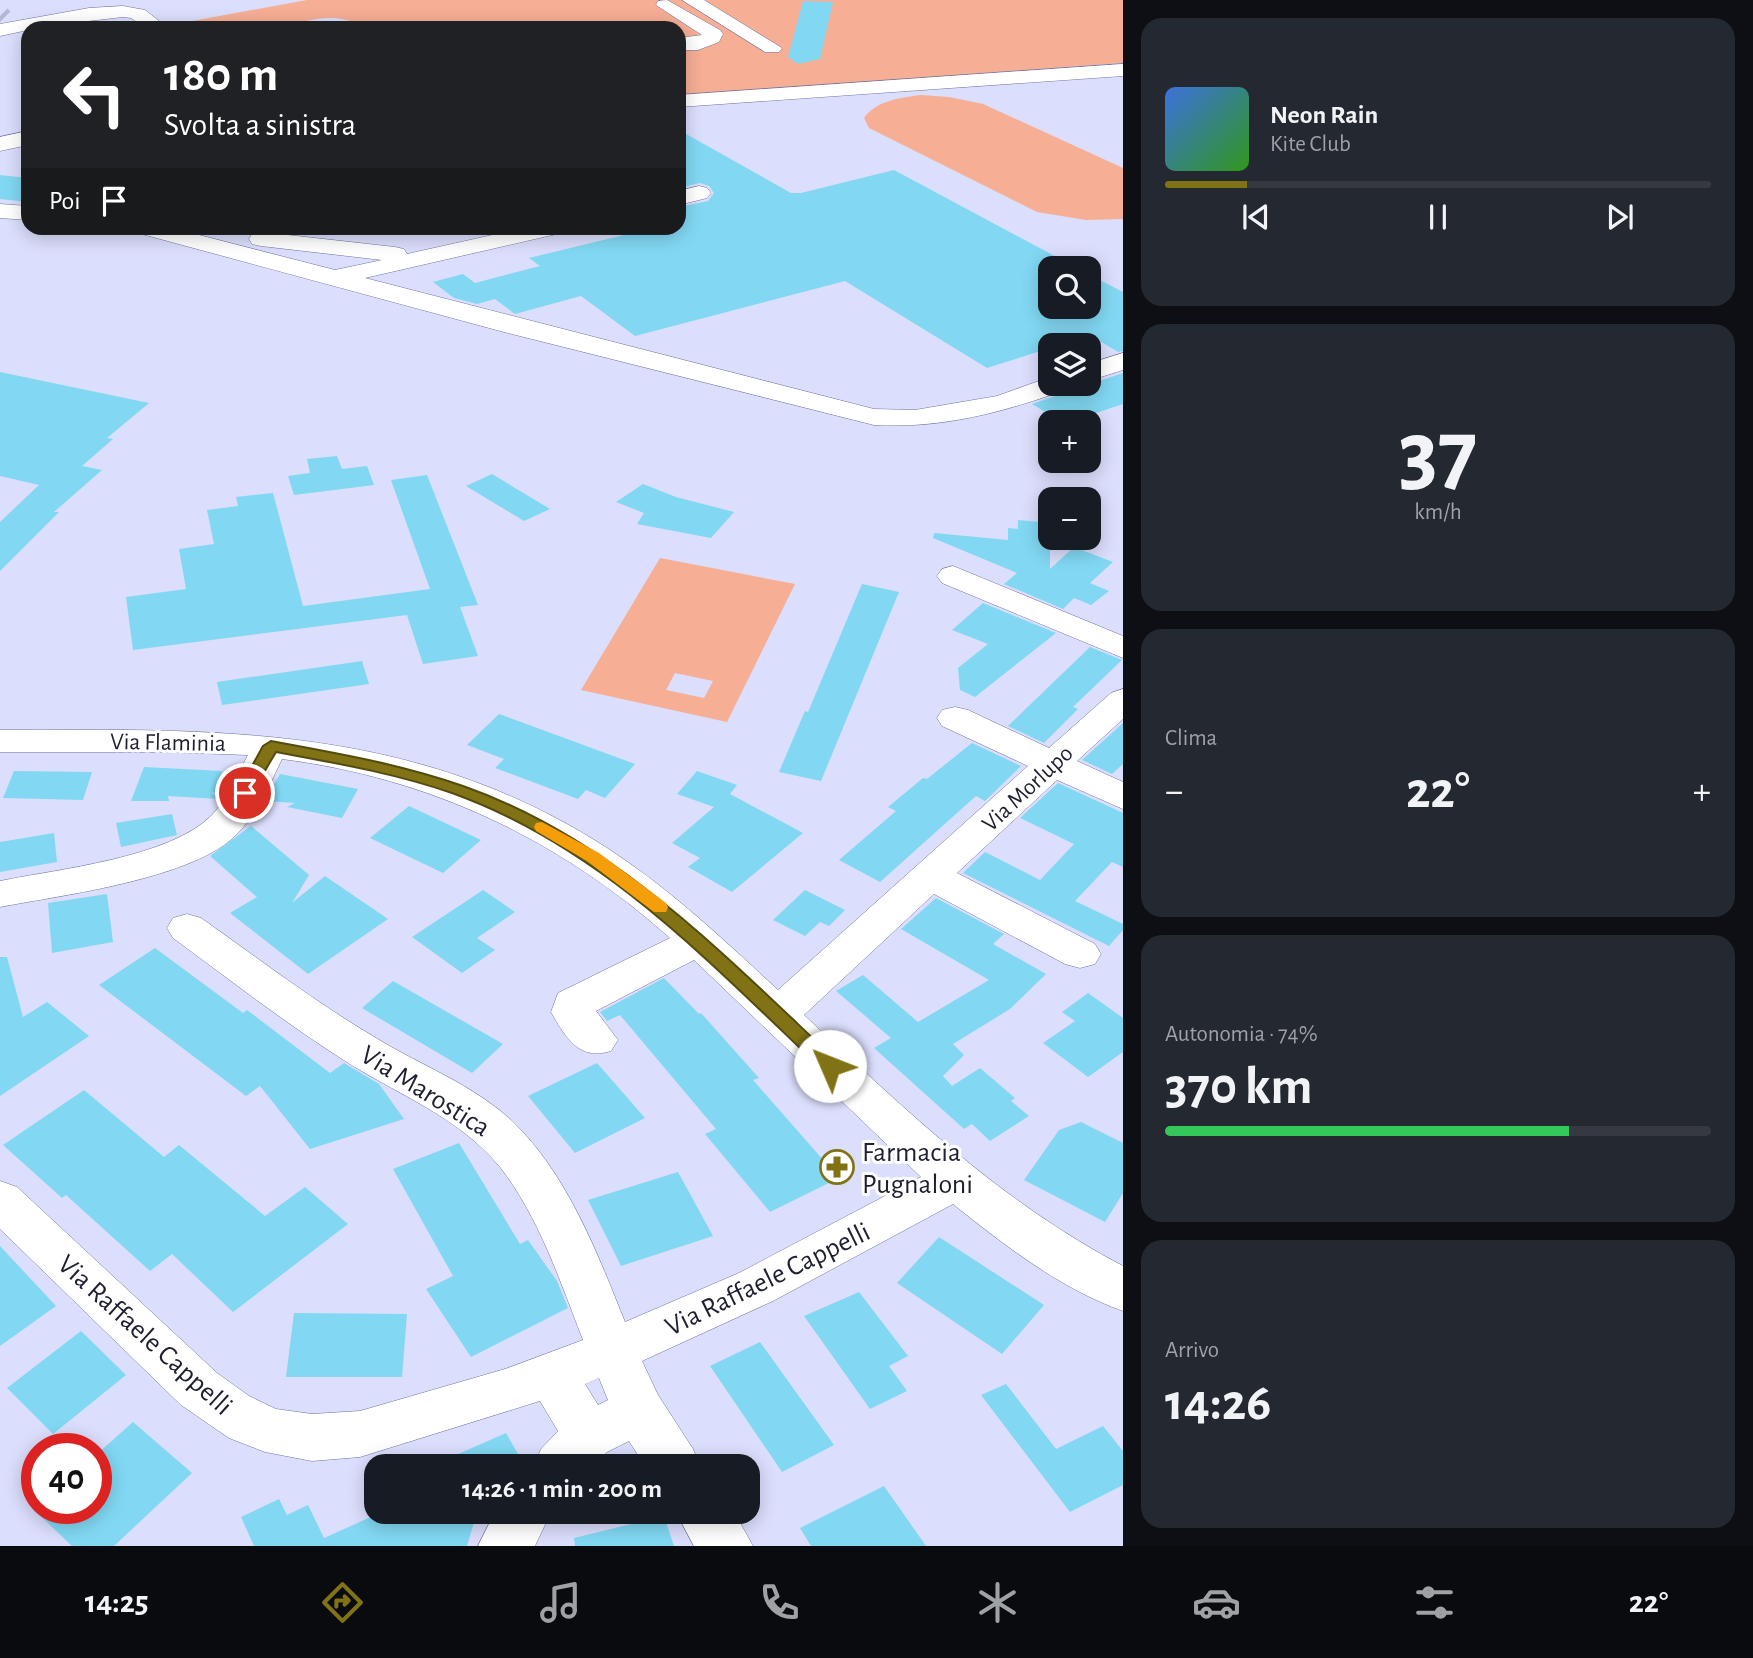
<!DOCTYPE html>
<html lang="it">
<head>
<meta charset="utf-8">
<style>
	:root { --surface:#171b24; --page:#242831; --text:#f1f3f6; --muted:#9ea1a6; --line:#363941; --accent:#817315 }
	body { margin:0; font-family:"Alegreya Sans",sans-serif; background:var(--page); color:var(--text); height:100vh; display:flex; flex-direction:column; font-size:26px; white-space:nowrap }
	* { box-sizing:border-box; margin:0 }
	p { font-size:23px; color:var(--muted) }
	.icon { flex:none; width:38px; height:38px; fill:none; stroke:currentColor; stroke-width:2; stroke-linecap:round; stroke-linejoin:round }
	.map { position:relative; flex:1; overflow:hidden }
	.panel { display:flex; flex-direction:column; gap:18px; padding:18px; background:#0d0f14; width:630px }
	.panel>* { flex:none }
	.guide { position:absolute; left:21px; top:21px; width:665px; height:214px; border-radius:21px; box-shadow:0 4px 18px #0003; background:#202124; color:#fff; overflow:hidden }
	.tools { position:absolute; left:1038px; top:256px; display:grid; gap:14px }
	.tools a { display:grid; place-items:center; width:63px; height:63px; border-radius:14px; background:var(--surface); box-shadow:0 4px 18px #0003; font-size:35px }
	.speed { position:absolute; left:21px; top:1433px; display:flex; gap:14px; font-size:35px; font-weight:700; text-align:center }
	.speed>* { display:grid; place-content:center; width:91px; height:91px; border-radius:50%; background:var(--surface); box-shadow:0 4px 18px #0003; line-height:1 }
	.speed .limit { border:10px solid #d22; background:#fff; color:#111 }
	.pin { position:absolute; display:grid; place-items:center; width:60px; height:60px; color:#fff; margin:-30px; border:4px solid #fff; border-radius:50%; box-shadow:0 2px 7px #0007 }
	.me { position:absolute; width:77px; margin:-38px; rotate:314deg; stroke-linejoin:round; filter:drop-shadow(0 0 5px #0008) }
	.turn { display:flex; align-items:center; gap:24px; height:147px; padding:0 28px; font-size:32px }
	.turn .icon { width:91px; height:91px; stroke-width:2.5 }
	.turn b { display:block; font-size:49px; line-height:60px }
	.then { display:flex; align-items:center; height:66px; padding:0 28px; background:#0003; gap:14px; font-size:26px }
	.big { font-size:52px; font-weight:700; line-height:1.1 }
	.panel .widget { flex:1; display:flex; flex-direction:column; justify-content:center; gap:10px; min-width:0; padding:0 24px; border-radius:21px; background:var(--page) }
	.panel .dial { align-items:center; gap:0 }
	.dial b { font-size:91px; line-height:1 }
	.song { display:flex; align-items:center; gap:21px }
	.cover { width:84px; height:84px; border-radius:10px; background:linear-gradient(135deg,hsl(220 70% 55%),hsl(110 70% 35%)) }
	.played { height:7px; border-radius:4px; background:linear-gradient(90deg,var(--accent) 15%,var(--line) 15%) }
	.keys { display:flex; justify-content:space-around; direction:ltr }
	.heat { display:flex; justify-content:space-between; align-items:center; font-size:38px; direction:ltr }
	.charge { height:10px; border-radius:5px; background:linear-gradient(90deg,#34c759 74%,var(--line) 0) }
	.trip { position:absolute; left:364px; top:1454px; width:396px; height:70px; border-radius:21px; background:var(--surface); box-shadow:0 4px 18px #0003; font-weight:700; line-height:70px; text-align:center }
	.tabs { display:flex; height:112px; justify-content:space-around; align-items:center; background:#090b0e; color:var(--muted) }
	.tabs .icon { width:49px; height:49px }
	.tabs .current { color:var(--accent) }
	.tabs b { font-size:32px; color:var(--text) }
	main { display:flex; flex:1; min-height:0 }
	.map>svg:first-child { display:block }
	.green { fill:#f6ae95; fill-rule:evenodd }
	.building { fill:#82d8f3 }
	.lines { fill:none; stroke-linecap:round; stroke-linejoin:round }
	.minor-tunnel { stroke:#b5b8d3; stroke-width:21; stroke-dasharray:21 10; stroke-linecap:butt }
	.minor-casing { stroke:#7174a0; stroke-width:1 }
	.minor { fill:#fff; fill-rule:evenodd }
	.route { fill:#817315; stroke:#544b0e; stroke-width:2 }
	.slow { fill:#f59e0b }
	.labels { text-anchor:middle; stroke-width:6; stroke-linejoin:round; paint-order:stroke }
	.street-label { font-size:24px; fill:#1e1f31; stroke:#fff }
	.near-street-label { font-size:28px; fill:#1e1f31; stroke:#fff }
	.near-poi-label { font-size:28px; fill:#1e1f31; stroke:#fff; text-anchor:start }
</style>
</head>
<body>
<main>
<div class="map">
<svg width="1123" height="1546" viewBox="0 0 1123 1546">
	<rect width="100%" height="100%" fill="#dbdefc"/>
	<g class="green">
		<path d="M307,0H1123V63L679,96V28H366C329,7 305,25 267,28C248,30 180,31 165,26Z"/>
		<path d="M921,95L949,97L983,104L1123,168V219L1086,220L1037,212L869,128L864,118C877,100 900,98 921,95Z"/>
		<path d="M660,558L795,584L727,722L581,690ZM675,673L713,681L704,698L666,690Z"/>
	</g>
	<g class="building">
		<path d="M803,1L833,2L820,59L798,64L788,57Z"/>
		<path d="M679,130L791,193H801L894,170L1077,268H1050V306H1088V274L1123,292V351L1118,352L1090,335L1060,345H1050V348L987,368L845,281L635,336L581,296L515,314L495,299L477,304L454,298L433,282L463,274L475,283L540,266L529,258L653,228H679V207L708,201L714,193L709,186L700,183L679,188Z"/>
		<path d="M0,175L28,178V202L0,199Z"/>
		<path d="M0,372L149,403L107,438L113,439L82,466L102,470L54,512H59L0,571V522L39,485L0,476Z"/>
		<path d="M1123,373V404L1069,422H1062L1032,404Z"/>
		<path d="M337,456L342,469L367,466L374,485L294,495L288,476L310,473L307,459Z"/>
		<path d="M492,474L550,509L524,521L466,486Z"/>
		<path d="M427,475L478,605L460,607L478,656L423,664L407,615L133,650L126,597L186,589L179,549L214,544L207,510L238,506L236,497L273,493L303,606L430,589L391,480Z"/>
		<path d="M643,484L676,497L734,512L711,538L637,524L644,513L616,502Z"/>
		<path d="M1018,520L1050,523V569L1074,547L1113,562L1090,583L1109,591L1091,605L1074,598L1063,609L1004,584L1017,573L933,538L934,533L1008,540V528L1018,529Z"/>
		<path d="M862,584L899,592L821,781L779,772L805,711L808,712Z"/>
		<path d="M983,603L1056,633L975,697L960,690L958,668L988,644L952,630Z"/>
		<path d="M1090,647L1122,660L1073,707L1078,709L1044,743L1008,726Z"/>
		<path d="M362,661L369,684L222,705L217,682Z"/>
		<path d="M499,714L635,764L605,798L586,790L578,799L495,768L504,759L467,745Z"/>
		<path d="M1123,723V764L1112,774L1082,760Z"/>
		<path d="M972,743L1021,766L985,801L976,796L880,882L839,860L896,811L888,807L923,778L927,779Z"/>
		<path d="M144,767L222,771L215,793L211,792L219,799L168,796L169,801H131Z"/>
		<path d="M14,771L92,772L83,800L3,798Z"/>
		<path d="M697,771L737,785L730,794L803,833L732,892L688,867L700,858L672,843L714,807L677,794Z"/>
		<path d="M280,774L358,789L342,818L287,807L295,803L264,801Z"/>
		<path d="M1058,783L1123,813V867L1112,862L1075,901L1123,924V930L1109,946L963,873L985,852L1040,880L1074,844L1020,818Z"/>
		<path d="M409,806L481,840L443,873L370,838Z"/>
		<path d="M172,814L177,835L121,847L116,823Z"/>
		<path d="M251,826L309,875L292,903L325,876L388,919L308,974L230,913L257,897L210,856Z"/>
		<path d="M54,833L57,862L0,872V842Z"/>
		<path d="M483,890L515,912L477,938L495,950L462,973L412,937Z"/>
		<path d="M805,890L845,910L829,926L820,922L805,936L773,920Z"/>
		<path d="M107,894L113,942L52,953L48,903Z"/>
		<path d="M936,898L1004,934L993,944L1046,974L1010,1009L953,1044L964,1055L943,1076L952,1086L980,1068L1015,1098L1011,1101L1029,1116L990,1141L972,1124L964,1129L874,1048L891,1038L836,991L863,975L918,1022L989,980L901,929Z"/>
		<path d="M155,948L243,1013L247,1010L330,1073L344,1063L379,1084L404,1119L310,1149L260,1086L246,1096L99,985Z"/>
		<path d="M0,957H7L23,1017L47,1002L89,1036L0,1096Z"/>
		<path d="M664,978L699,1014L701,1013L759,1078L753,1080L839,1178L770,1212L705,1134L716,1129L620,1015L607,1021L600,1012Z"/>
		<path d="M393,981L503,1044L472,1073L362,1008Z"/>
		<path d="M1088,993L1123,1018V1052L1088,1077L1043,1043L1075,1021L1062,1012Z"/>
		<path d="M597,1063L645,1118L575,1153L528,1096Z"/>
		<path d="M84,1090L164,1157L179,1145L265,1216L305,1187L348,1224L233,1312L172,1254L150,1271L66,1195L62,1198L3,1145Z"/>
		<path d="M1081,1122L1123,1143V1193L1105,1222L1024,1180L1059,1130Z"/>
		<path d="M459,1143L520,1244L528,1240L557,1281L568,1308L471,1357L426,1289L453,1276L393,1169Z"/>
		<path d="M678,1172L713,1236L621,1266L588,1200Z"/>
		<path d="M939,1237L1044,1305L1002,1354L897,1283Z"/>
		<path d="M0,1246L56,1306L0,1346Z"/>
		<path d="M859,1292L908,1356L889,1366L907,1391L870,1409L804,1316Z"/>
		<path d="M294,1313L407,1314L402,1377H286Z"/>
		<path d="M81,1331L126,1375L53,1434L7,1388Z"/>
		<path d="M760,1342L834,1445L782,1472L710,1366Z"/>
		<path d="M1006,1384L1056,1449L1103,1426L1123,1451V1485L1070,1512L981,1395Z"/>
		<path d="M133,1422L192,1473L114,1546H72L32,1508H96V1455Z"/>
		<path d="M506,1433L525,1466H431Z"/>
		<path d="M884,1486L926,1546H811L800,1528Z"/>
		<path d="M279,1499L287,1515L308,1505L324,1538L382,1512H477L467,1546H254L241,1517Z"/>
		<path d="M664,1516L674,1546H575L574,1538Z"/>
	</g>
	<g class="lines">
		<path class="minor-tunnel" d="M0,16L3,19"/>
		<g class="minor-casing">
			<g id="minor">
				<path d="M667,0L720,30L723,34L719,42L698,50H679V38L702,35L656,5L658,1Z"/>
				<path d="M682,0H704L782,48L779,52H765Z"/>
				<path d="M123,6L145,10L168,28H146L131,18L123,17L28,28V30L0,36V24L89,8Z"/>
				<path d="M1123,64V76L679,107V95Z"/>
				<path d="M28,131V145L0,151V137Z"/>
				<path d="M699,186L707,188L711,193L707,198L679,205V191Z"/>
				<path d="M0,204L28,206V220L0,218Z"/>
				<path d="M134,228H172L335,270L382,260L261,246L252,244L249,239L252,234L261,232L395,247L404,249L407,254L524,228H565L561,233L365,278L874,409L915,410L997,396L1050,377V383H1072L1068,389C1004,412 942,429 874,425L504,332L138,233Z"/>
				<path d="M1123,353V370L1088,381V364Z"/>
				<path d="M953,566L1123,636V658L942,583L937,576L942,569Z"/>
				<path d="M1123,689V719L1077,761L1123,782V809L1057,780L957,873L1095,944L1101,954L1095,964L1080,968L1065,964L934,894L804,1015C903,1108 1002,1203 1123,1266V1311C1061,1289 1004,1245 953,1204L773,1301L642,1361L658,1395L693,1449L700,1466H645L629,1441L607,1452L593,1466H534L541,1449L558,1431L540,1401L360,1457L312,1461L265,1452L229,1438L181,1405L0,1229V1181L17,1187L217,1373L249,1396L276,1409L312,1414L360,1411L505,1369L583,1340C560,1281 539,1217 500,1167C458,1116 396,1094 342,1059C284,1022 229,979 173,938L167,928L173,918L187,914L201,918C259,959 315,1002 376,1038C423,1067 480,1087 519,1128C570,1181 598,1255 625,1322L739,1273L921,1177L694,960L596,1011L618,1040L611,1051C579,1061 566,1038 551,1012L558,993L670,938C559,839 430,778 282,759C270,784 258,812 238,833C195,879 62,895 0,907V881C58,869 170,858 212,815C228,798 237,775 248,755L168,752H0V730C218,729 415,724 607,848C669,888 724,940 778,990L1028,766L942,726L937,718L942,710L955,707L968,710L1049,748L1111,693ZM599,1378L608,1400L598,1405L585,1384Z"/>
				<path d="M495,1512H551L535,1546H478Z"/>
				<path d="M676,1512H734L753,1546H694Z"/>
			</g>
		</g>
		<use href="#minor" class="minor"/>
	</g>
	<path class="route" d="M271,741C336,753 400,764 463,786C614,839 723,954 837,1061L840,1066L837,1071H824C710,963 602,847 452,793C394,773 335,763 276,752L250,796H239L237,793L263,746Z"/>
	<path class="slow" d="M542,822L599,853L666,903L668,907L666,912H654L587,861L536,831L534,827L536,823Z"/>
	<defs>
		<g id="pharmacy-ring" transform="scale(1.75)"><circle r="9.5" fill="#fff" stroke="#817315" stroke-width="1.5"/><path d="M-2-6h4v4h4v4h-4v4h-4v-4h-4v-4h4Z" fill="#817315"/></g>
	</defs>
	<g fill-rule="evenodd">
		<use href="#pharmacy-ring" x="837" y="1167"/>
	</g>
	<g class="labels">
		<g class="street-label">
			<text transform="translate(168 742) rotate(1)" y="8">Via Flaminia</text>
			<text transform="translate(1027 788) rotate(-43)" y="8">Via Morlupo</text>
		</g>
		<g class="near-street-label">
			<text transform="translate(426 1090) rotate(32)" y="10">Via Marostica</text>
			<text transform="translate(767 1278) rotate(-26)" y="10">Via Raffaele Cappelli</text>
			<text transform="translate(146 1334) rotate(42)" y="10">Via Raffaele Cappelli</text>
		</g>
		<g class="near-poi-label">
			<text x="862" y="1161">Farmacia<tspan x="862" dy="32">Pugnaloni</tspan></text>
		</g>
	</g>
</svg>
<div class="tools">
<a><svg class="icon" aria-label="search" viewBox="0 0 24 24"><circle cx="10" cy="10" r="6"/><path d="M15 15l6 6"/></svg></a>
<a><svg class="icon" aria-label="layers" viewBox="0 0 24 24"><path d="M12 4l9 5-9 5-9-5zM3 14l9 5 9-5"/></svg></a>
<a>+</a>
<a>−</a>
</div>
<div class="speed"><div class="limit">40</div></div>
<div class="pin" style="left:245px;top:793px;background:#d93025"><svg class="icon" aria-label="arrive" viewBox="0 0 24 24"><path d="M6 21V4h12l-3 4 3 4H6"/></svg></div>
<svg class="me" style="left:830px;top:1066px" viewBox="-20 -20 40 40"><circle r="19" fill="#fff"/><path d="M0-13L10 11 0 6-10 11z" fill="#817315"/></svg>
<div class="trip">14:26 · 1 min · 200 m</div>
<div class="guide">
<div class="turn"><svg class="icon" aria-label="left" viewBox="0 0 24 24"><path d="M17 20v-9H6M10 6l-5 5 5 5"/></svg><div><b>180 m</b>Svolta a sinistra</div></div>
<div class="then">Poi<svg class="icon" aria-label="arrive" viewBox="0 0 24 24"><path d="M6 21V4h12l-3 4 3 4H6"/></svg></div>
</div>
</div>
<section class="panel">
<div class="widget">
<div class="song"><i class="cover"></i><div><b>Neon Rain</b><p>Kite Club</p></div></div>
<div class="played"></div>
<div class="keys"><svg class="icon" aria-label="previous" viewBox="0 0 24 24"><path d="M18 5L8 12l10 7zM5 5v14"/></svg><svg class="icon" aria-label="pause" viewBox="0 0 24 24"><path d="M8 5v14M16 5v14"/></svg><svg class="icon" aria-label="next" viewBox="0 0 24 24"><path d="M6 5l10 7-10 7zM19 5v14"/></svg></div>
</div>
<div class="widget dial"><b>37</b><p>km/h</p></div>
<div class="widget"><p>Clima</p>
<div class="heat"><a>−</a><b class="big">22°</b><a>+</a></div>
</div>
<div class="widget"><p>Autonomia · 74%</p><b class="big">370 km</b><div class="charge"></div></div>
<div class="widget"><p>Arrivo</p><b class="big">14:26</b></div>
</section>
</main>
<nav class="tabs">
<b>14:25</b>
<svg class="icon current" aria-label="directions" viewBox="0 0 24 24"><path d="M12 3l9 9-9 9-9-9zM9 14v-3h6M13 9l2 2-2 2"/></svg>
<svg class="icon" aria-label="music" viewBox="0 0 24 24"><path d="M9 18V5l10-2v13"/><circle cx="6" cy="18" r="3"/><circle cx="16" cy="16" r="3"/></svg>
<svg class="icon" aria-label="phone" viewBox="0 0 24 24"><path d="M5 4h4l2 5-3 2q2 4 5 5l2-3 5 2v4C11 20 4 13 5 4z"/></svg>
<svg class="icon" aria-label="climate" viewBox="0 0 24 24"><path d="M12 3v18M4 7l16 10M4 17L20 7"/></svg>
<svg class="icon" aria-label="car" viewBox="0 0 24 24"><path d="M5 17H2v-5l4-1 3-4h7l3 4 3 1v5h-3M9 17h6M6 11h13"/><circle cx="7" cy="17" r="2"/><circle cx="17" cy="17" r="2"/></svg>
<svg class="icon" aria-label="filters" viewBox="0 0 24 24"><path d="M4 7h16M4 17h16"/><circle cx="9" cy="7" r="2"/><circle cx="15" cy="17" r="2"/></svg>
<b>22°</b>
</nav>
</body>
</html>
